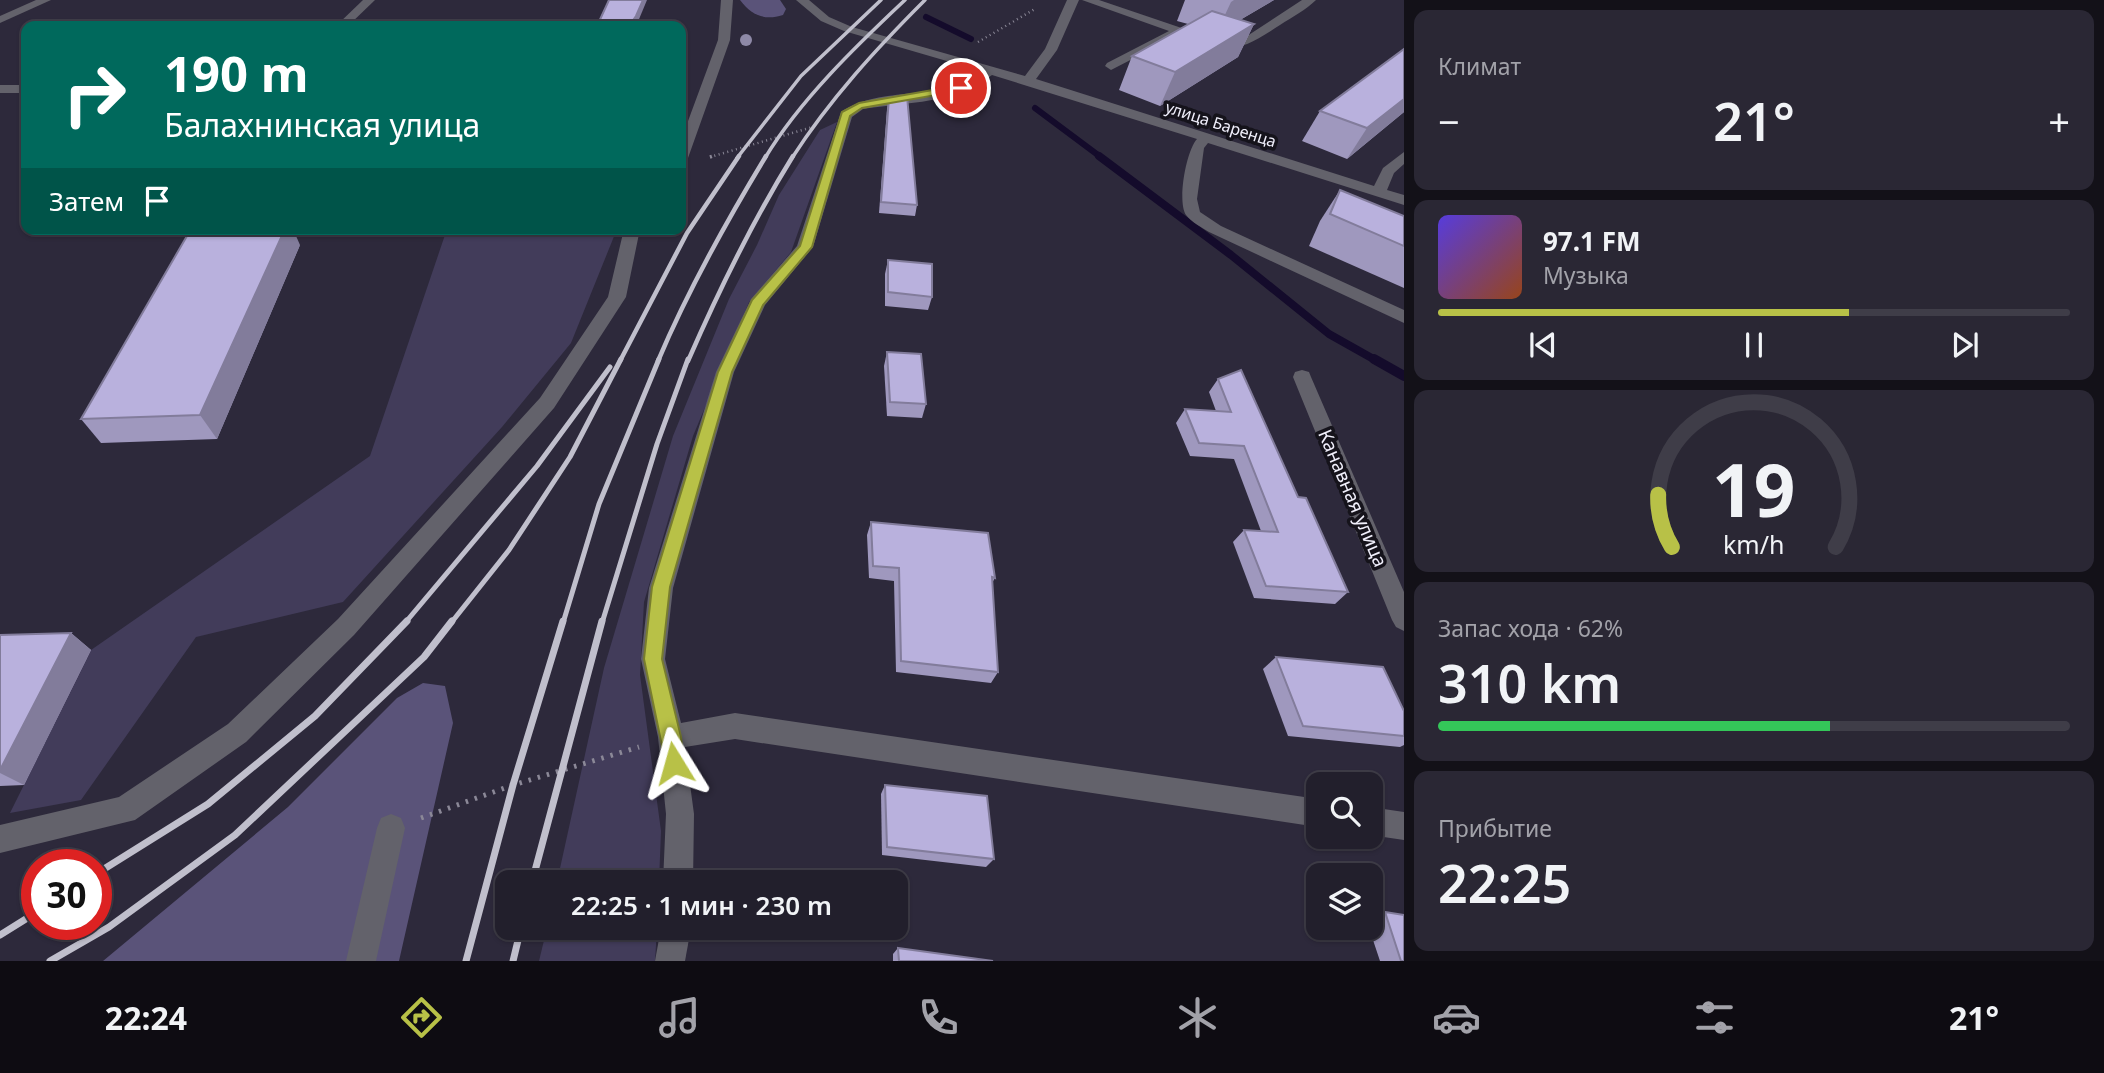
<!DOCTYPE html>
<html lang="ru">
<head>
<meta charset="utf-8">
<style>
	:root { --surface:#221f2c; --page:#2a2734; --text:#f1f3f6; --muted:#a2a2a9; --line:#3f3d48; --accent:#b8c147 }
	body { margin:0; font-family:"Noto Sans",sans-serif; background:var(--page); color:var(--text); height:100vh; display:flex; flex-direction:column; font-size:26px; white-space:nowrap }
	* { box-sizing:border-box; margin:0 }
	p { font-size:23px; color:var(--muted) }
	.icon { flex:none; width:38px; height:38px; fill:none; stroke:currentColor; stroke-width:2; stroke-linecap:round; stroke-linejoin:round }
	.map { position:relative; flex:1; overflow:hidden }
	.details { display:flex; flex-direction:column; gap:10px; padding:10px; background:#131118; width:700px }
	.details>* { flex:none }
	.top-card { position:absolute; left:21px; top:21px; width:665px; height:214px; border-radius:14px; box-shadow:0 2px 5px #0004,0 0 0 2px var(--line); background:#00695c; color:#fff; overflow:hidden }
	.fabs { position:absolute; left:1306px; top:772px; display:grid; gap:14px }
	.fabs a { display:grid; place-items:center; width:77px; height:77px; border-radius:14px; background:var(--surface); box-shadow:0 2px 5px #0004,0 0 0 2px var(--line); font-size:35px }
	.speed { position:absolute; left:21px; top:849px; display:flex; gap:14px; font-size:35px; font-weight:700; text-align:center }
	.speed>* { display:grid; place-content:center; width:91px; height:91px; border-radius:50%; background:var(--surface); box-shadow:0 2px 5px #0004,0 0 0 2px var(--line); line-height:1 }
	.speed .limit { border:10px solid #d22; background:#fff; color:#111 }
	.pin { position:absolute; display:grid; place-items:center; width:60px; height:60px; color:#fff; margin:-30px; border:4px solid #fff; border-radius:50%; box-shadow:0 2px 7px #0007 }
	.me { position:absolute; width:77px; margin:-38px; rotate:352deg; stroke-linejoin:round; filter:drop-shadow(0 0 5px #0008) }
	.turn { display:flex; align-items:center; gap:24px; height:147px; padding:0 28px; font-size:32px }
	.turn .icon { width:91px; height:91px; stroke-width:2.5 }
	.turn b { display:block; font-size:49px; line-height:60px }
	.then { display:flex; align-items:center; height:66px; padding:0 28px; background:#0003; gap:14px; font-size:26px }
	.big { font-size:52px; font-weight:600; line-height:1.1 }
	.details .card { flex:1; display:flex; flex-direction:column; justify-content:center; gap:10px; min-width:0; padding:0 24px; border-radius:14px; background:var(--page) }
	.details .dial { align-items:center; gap:0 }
	.dial svg { height:182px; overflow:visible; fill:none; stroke:var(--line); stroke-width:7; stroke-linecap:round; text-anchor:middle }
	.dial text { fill:var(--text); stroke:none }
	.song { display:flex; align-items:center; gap:21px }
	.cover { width:84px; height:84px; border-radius:10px; background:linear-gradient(135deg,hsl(250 70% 55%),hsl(20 70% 35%)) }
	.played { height:7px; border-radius:4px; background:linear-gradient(90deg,var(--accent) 65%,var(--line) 65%) }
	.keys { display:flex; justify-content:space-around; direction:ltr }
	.heat { display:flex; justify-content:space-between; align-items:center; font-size:38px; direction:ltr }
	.charge { height:10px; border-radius:5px; background:linear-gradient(90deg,#34c759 62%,var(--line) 0) }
	.trip { position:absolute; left:495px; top:870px; width:413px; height:70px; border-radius:14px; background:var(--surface); box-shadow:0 2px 5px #0004,0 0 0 2px var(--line); font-weight:600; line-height:70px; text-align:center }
	.tab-bar { display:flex; height:112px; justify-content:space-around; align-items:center; background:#0e0c12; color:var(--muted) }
	.tab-bar .icon { width:49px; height:49px }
	.tab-bar .active { color:var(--accent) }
	.tab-bar b { font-size:32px; color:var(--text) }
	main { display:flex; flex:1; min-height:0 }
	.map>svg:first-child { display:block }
	.green { fill:#423c5a }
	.forest { fill:#5a5379 }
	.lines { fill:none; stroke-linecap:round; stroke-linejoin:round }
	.stream-far2 { stroke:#140b2b; stroke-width:6 }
	.stream-far1 { stroke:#140b2b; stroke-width:8 }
	.stream { stroke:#140b2b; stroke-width:10 }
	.path-far2 { stroke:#8b8897; stroke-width:2.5; stroke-dasharray:1 3.5; stroke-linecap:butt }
	.path-far1 { stroke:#8b8897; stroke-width:3.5; stroke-dasharray:2 4.5; stroke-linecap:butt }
	.path { stroke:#8b8897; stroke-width:5; stroke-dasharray:2.5 7; stroke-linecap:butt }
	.minor { fill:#63626b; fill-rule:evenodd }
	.rail-far3 { stroke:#c0bfcc; stroke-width:3.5 }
	.rail-far2 { stroke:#c0bfcc; stroke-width:4.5 }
	.rail-far1 { stroke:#c0bfcc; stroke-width:5 }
	.rail { stroke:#c0bfcc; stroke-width:7 }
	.tree { fill:#8e89a7 }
	.wall { fill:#9f98be }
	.shaded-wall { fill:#827c9b }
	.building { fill:#b9b1dd; stroke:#827c9b; stroke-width:2 }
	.route { fill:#b8c147; stroke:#787d2e; stroke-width:2 }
	.labels { text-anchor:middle; stroke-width:7; stroke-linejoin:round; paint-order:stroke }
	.far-street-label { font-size:16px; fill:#f0effb; stroke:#15131b }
	.street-label { font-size:19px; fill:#f0effb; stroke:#15131b }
</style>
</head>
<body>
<main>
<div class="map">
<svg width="1404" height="961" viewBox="0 0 1404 961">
	<rect width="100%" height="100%" fill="#2d293b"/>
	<g class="green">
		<path d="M837,122L791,252L749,302L693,436L644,602L640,675L661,831L659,882H557L604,668L673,436L729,299L757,245L779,195L820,130Z"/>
		<path d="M447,229H617L571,343L502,427L343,602L196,637L81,800L10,813L91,650L370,456Z"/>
		<path d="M547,928H657L655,961H539Z"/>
	</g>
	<g class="forest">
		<path d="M740,0H780L786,9L783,15C764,21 751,15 740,0Z"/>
		<path d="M423,683L445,686L453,723L399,961H103L288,807L397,698Z"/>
	</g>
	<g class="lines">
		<g class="stream-far2">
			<path d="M926,17L971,39"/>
			<path d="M1035,108L1102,158"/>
		</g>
		<path class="stream-far1" d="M1099,156L1231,255L1329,334L1377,361"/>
		<path class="stream" d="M1374,359L1404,376"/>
		<g class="path-far2">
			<path d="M978,42L1035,9"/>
			<path d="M710,157L816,126"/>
		</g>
		<path class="path-far1" d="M710,157L713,156"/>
		<path class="path" d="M421,818L513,785L639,747"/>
		<g class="minor">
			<path d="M36,0H51L0,23V16Z"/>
			<path d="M363,0H375L348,26H336Z"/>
			<path d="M721,0H733L730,40L688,158L681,162V140L718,40Z"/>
			<path d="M796,0H809L829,17L852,27L1025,76L1045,49L1067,0H1079L1057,50L1036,79L1374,186L1383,168L1404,152V164L1394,173L1387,190L1404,195V205L1208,143L1204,148L1197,199L1200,212L1221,226L1404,310V323L1209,232C1203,228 1191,222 1186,215C1177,202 1186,151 1197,139L992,75C956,104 907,102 863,109L852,117L813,247L765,305L734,372L673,588L665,659L681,723L735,713L1318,799V827L735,739L685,747L694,814L693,882H663L666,814L658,737L641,659L649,588L716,372L751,299L797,246L841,112C882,84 940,104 981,71L844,31L821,21Z"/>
			<path d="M1082,0H1099L1217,40H1241L1302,0H1316C1306,10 1292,17 1280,25C1234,55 1231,52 1179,35L1111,70L1105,66L1107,63L1169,31Z"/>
			<rect x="0" y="85" width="26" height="8"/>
			<path d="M624,229H640L626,297L554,408L354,635L246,742L135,820L0,853V825L119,797L228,724L338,619L540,398L608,297Z"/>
			<path d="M1302,370L1309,372L1311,377L1404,592V631L1396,627L1392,620L1293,377L1295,372Z"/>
			<path d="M1370,807L1404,812V840L1370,835Z"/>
			<path d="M391,814L401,818L405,828L376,961H346L377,828L381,818Z"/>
			<path d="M661,928H691L685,961H655Z"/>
		</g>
		<g class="rail-far3">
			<path d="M737,158L801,76L881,0"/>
			<path d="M765,158C800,100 856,46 905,0"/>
			<path d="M792,158C830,99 876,49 925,0"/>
		</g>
		<g class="rail-far2">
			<path d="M620,361L687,233L739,156"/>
			<path d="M658,361C688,290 726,222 766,156"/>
			<path d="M688,361C719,290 752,222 793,156"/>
		</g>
		<g class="rail-far1">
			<path d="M405,623L537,466L610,367"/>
			<path d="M451,623L509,550L570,457L621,359"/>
			<path d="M563,623L599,504L659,359"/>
			<path d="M602,623L657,444L688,359"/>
		</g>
		<g class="rail">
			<path d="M96,874L208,804L315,716L407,621"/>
			<path d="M532,882L602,621"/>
			<path d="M0,935L37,912"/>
			<path d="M50,961L109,927L235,835L424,657L452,621"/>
			<path d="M466,961L513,785L563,621"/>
			<path d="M513,961L521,928"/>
		</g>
	</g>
	<circle class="tree" cx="746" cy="40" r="6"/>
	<g class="wall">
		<path d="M1185,0H1274L1240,20L1254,24L1238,57L1160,106L1119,90L1132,56L1188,24L1177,21Z"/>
		<path d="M1404,49V112L1347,159L1302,141L1320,111Z"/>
		<path d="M889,98L917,205L915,216L879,213L887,109Z"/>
		<path d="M1340,190L1404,216V288L1309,246L1320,221Z"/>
		<path d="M300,245L217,439L101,443L81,419Z"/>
		<path d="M888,260L932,297L928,310L885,306V274Z"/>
		<path d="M887,352L926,404L922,418L887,416L884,366Z"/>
		<path d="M1218,379L1298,497L1348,592L1335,604L1254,598L1233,542L1244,530L1261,531L1234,459L1190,456L1176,423L1185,409L1216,411L1209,392Z"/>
		<path d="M871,522L995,578L992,583L998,672L991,683L896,672L894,581L869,578L867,535Z"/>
		<path d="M71,633L91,650L24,785L0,786V635Z"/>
		<path d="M1276,657L1404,711V745L1400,747L1288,736L1263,669Z"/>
		<path d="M885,785L994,859L986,867L882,855L881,794Z"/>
		<path d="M1385,912L1404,961H1380L1369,928H1370V917Z"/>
		<path d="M898,948L993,961H893V954Z"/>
	</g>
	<g class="shaded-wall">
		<path d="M643,0H647L637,24L636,26H629Z"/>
		<path d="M1234,0H1274L1216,34L1231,2Z"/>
		<path d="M1254,24L1238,57L1160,106L1175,72Z"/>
		<path d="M1404,99V112L1347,159L1367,128Z"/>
		<path d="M285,229H293L300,245L217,439L200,415Z"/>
		<path d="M71,633L91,650L24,785L0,773V770Z"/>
	</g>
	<g class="building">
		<path d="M609,0H643L636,16L629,26H597Z"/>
		<path d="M1212,11L1254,24L1175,72L1132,56Z"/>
		<path d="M1404,49V99L1367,128L1320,111Z"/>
		<path d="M907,96L917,205L881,202L889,98Z"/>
		<path d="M1340,190L1404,216V246L1330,214Z"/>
		<path d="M191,229H285L200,415L81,419Z"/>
		<path d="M888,260L932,264V297L888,292Z"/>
		<path d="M887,352L921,354L926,404L890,402Z"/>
		<path d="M1241,370L1298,497L1306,498L1348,592L1266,586L1244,530L1278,532L1244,446L1199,443L1185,409L1231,412L1218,379Z"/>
		<path d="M871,522L988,533L995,578L992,577L998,672L901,661L899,568L873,566Z"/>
		<path d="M71,633L0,770V635Z"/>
		<path d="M1276,657L1383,667L1404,711V736L1303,726Z"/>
		<path d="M885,785L987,796L994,859L887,847Z"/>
		<path d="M1385,912L1404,915V961H1401Z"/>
		<path d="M898,948L993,961H899Z"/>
	</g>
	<path class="route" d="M961,85L965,86V90L862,108L850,116L812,247L763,305L732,372L670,587L662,659L681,737L684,763L681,770L674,773L667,770L644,659L652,587L718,372L752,300L800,246L842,112L859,103Z"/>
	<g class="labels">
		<g class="far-street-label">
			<text transform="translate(1221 124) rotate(18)" y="6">улица Баренца</text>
		</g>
		<g class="street-label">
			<text transform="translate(1353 498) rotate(67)" y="7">Канавная улица</text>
		</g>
	</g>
</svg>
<div class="fabs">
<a><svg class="icon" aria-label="search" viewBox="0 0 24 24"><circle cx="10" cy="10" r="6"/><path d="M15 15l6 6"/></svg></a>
<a><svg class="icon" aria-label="layers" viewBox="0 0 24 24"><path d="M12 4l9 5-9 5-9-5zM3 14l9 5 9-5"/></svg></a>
</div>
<div class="speed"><div class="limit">30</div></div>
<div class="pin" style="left:961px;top:88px;background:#d93025"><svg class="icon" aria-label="arrive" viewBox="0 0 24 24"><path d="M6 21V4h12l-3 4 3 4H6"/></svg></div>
<svg class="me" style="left:674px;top:763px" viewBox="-20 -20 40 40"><path d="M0-17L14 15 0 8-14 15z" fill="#b8c147" stroke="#fff" stroke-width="4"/></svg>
<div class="trip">22:25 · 1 мин · 230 m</div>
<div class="top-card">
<div class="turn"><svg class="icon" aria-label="right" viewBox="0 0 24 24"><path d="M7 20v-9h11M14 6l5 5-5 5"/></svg><div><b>190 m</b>Балахнинская улица</div></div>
<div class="then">Затем<svg class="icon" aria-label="arrive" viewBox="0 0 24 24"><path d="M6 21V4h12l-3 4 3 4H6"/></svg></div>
</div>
</div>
<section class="details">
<div class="card"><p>Климат</p>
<div class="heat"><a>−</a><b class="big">21°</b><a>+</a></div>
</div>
<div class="card">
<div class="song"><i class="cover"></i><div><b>97.1 FM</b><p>Музыка</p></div></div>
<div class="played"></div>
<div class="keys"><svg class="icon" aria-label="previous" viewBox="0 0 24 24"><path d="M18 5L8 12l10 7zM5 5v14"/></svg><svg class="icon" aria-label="pause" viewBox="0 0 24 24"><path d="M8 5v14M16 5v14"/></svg><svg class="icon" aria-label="next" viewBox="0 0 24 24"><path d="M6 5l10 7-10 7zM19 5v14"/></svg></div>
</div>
<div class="card dial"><svg viewBox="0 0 100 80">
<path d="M14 69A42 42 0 1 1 86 69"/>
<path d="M14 69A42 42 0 0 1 8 46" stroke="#b8c147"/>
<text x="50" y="56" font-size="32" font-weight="700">19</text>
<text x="50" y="72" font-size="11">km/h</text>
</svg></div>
<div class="card"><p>Запас хода · 62%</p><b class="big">310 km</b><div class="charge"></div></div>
<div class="card"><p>Прибытие</p><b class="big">22:25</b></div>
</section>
</main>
<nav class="tab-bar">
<b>22:24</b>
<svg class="icon active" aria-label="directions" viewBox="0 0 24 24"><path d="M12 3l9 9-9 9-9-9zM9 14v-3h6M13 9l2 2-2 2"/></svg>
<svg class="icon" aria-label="music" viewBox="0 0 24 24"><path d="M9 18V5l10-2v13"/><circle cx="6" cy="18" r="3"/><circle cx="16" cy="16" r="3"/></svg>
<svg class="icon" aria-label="phone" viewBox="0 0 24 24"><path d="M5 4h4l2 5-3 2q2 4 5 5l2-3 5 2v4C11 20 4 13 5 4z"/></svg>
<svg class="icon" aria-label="climate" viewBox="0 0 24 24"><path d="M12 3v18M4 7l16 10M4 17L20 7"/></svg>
<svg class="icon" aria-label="car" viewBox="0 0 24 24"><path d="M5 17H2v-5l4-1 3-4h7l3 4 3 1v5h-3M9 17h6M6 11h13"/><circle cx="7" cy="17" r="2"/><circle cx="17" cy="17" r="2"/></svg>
<svg class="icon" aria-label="filters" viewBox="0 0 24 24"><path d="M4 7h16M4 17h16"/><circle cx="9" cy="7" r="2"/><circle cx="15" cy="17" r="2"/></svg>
<b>21°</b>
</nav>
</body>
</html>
